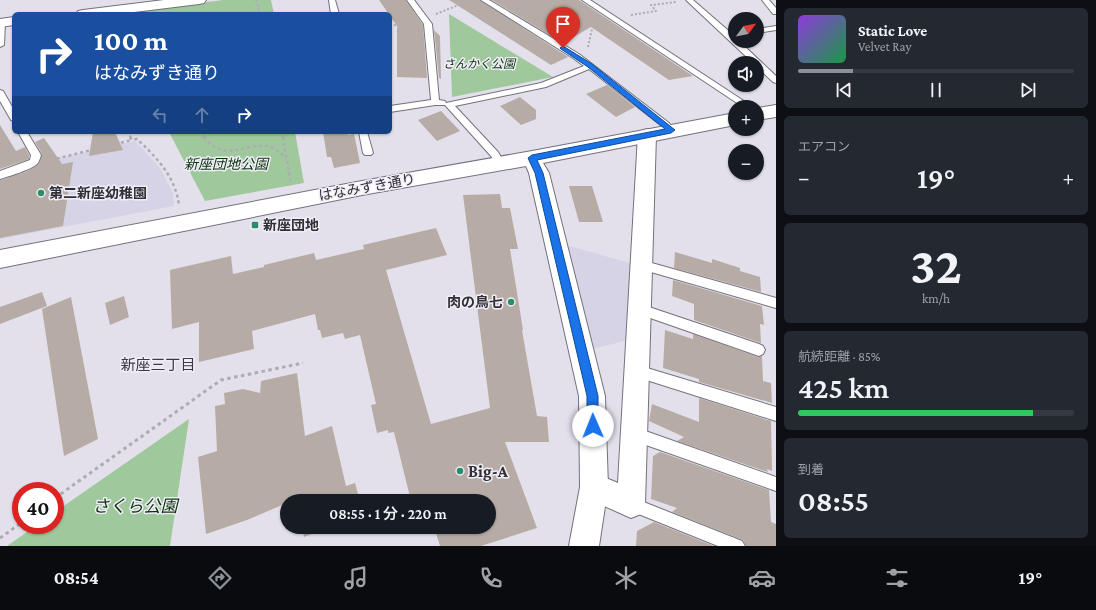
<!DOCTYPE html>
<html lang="ja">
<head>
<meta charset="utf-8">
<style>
	:root { --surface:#171b24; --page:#242831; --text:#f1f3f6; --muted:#9ea1a6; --line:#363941; --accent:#8c9099 }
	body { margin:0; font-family:"Crimson Pro","Noto Sans JP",serif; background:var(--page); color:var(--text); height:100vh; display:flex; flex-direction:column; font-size:15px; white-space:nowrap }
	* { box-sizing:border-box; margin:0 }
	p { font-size:13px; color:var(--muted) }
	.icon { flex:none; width:22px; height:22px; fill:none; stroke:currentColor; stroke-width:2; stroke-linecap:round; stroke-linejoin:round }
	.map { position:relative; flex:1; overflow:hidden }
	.sheet { display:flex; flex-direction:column; gap:8px; padding:8px; background:#0d0f14; width:320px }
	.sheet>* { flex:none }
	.banner { position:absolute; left:12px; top:12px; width:380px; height:122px; border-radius:6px; box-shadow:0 1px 3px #0004; background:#1a4fa0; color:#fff; overflow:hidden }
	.needle { width:26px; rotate:58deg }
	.tools { position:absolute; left:728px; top:12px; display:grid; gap:8px }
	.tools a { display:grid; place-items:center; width:36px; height:36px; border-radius:50%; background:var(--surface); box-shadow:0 1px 3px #0004; font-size:20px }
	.speed { position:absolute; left:12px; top:482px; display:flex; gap:8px; font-size:20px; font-weight:700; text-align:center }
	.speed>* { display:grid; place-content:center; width:52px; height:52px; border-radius:50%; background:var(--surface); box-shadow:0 1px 3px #0004; line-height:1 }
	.speed .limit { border:6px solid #d22; background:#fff; color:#111 }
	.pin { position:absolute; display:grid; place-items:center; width:34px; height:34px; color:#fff; margin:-41px -17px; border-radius:50% 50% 50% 0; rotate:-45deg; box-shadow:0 0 4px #0007 }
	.pin .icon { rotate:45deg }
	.me { position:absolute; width:44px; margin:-22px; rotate:359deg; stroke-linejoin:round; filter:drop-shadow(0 0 3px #0008) }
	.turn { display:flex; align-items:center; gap:14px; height:84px; padding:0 16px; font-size:18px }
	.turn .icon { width:52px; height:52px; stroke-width:2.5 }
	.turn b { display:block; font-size:28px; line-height:34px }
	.lanes { display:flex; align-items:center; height:38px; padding:0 16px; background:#0003; justify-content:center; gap:20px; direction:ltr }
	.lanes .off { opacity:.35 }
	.big { font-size:30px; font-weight:600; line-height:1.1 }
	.sheet .widget { flex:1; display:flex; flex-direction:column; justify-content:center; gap:6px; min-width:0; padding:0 14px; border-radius:6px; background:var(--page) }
	.sheet .dial { align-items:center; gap:0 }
	.dial b { font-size:52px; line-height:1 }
	.song { display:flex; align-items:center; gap:12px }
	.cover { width:48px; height:48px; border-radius:6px; background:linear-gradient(135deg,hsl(270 70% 55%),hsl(140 70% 35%)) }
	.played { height:4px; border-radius:2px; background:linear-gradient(90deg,var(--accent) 20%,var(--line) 20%) }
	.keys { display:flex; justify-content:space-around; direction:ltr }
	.heat { display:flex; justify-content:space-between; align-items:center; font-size:22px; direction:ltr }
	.charge { height:6px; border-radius:3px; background:linear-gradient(90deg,#34c759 85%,var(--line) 0) }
	.trip { position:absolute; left:280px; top:494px; width:216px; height:40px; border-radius:20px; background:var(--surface); box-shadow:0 1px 3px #0004; font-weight:600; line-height:40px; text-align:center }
	.tab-bar { display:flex; height:64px; justify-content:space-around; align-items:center; background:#090b0e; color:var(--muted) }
	.tab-bar .icon { width:28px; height:28px }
	.tab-bar .active { color:var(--accent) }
	.tab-bar b { font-size:18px; color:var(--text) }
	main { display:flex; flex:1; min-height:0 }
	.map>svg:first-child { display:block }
	.built { fill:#d7d3e6 }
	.green { fill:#a0c89d }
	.building { fill:#b7aca5 }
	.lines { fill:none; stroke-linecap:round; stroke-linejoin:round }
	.service-casing { stroke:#74717c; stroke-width:2 }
	.minor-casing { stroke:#74717c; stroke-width:2 }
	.tertiary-casing { stroke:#74717c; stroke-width:2 }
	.path-far2 { stroke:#adabb4; stroke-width:2; stroke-dasharray:2 2; stroke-linecap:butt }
	.path-far1 { stroke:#adabb4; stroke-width:2.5; stroke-dasharray:3 3; stroke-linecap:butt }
	.path { stroke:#adabb4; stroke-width:3; stroke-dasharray:3.5 3.5; stroke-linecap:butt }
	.service { fill:#fff; fill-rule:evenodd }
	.minor { fill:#fff; fill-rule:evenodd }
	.tertiary { fill:#fff; fill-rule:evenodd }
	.route { fill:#1a73e8; stroke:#114b97 }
	.poi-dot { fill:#2a8d68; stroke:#f0edf9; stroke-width:1.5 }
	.labels { text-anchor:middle; stroke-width:3; stroke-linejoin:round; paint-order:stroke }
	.far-park-label { font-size:12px; font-style:italic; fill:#093408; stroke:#f0edf9 }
	.park-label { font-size:14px; font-style:italic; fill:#093408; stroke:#f0edf9 }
	.street-label { font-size:14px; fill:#302f33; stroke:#f0edf9 }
	.poi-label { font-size:14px; font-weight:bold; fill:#302f33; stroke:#f0edf9; text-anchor:start }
	.neighbourhood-label { font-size:15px; fill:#3c3943; stroke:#f0edf9 }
	.near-poi-label { font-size:17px; font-weight:bold; fill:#302f33; stroke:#f0edf9; text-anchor:start }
	.near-park-label { font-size:17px; font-style:italic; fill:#093408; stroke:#f0edf9 }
</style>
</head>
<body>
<main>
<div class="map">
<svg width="776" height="546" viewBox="0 0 776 546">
	<rect width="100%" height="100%" fill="#e3e0ec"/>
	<g class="built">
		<path d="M135,141L160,168L173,193L174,206L0,239V180L28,171L39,163Z"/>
		<path d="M566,245L640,266L633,339L592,349Z"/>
	</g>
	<g class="green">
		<path d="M223,0H271L274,14H114Z"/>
		<path d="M449,14L553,77L452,97Z"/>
		<path d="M169,132H295L304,183L205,201Z"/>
		<path d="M189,419L170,546H7L37,525H55V512Z"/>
	</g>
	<g class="building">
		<path d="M379,0H406L423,25L427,78L397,77V26Z"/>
		<path d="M449,0H480L568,57L551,65Z"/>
		<path d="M492,0H579L693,76L669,80L591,27L563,43Z"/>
		<path d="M434,30L440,36L441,79L439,78Z"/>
		<path d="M607,85L635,107L616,117L586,94Z"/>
		<path d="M520,97L536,110V119L521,125L500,106Z"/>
		<path d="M441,111L460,131L437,141L418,120Z"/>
		<path d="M0,125L16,151L25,147L29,155V159L0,169Z"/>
		<path d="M93,132H115L123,150L89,156Z"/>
		<path d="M323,132H347L348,135L354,134L360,163L334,168L331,157H327Z"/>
		<path d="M44,138L62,164L73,162L63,226L0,238V180L26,172L38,165L42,154L35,142Z"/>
		<path d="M569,186H592L603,222H579Z"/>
		<path d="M500,194L502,208H510L518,249H510L523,330H522L537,416L547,417L549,442H505L537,528L481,546H440L434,527H489V501H411L394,432L388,433V430L377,433L371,405L376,404L360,335L345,339L343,333L322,338L320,330H318L315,314L252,331L254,349L199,362V322L172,329L170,270L231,256L233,274L264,267V265L314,253L316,260L364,249L363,245L436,228L447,255L386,270L431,424L490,408L463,195Z"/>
		<path d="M675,252L712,263V259L740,268V271L760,277L761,292L674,268Z"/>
		<path d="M673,280L762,306L764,325L760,324L761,343L694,320V304L672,296Z"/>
		<path d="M42,292L47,306L0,324V307Z"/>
		<path d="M124,296L129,317L110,325L105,303Z"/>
		<path d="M71,297L98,439L64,456L42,309Z"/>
		<path d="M665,330L693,339V334L758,357L762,356L763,381L771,383L772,403L699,382V379L663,368Z"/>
		<path d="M297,373L305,436L332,426L346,486L355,483L360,501H297L296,499L287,501V503L247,520L206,534L198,457L217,451L215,406L225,404L224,393L243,389L260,393L261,381Z"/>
		<path d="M699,398L771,421L772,471L767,469L768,472L677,441L684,437L649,421L652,404L699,422Z"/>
		<path d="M660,452L769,490L771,522L776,524V546H746L743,540L672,512L677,508L651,499L653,456Z"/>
		<path d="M654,522L714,546H636L637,531Z"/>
		<path d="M302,527H329L304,537Z"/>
	</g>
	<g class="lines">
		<g class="service-casing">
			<g id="service">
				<path d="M329,0H335L339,14H331Z"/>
				<path d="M407,0H414L432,24L439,100L445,101L446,103L541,83L584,66L573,58L481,0H489L579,54L669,123L675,131L674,133H668L663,127L589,69L546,87L455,106L498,152L505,164L500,167L497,166L491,156L445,105H435L390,112V106L431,100L424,24Z"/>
				<path d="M582,0H590L753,107H743Z"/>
				<path d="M686,0H693L731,33H735V41H739L776,76V83L773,82L757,67V63H753Z"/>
				<path d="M762,0H769L776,8V14H773Z"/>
				<path d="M0,21L5,23L4,45L0,47Z"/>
				<path d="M776,26V30L757,33V29Z"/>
				<path d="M0,90L3,91L14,110V121L11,120L0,101Z"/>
				<path d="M18,132H27L41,155C40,158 39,162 37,164C31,170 9,176 0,179V171L30,160L31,155Z"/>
				<path d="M359,132H367L373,153L371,155H365L363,153Z"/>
				<path d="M641,260L776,298V308L637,268L636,265L637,262Z"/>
				<path d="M640,304L759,344L763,346L765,350L763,354L759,356L636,313L634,309L636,305Z"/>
				<path d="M637,365L776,407V421L637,377L633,375L631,371L633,367Z"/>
				<path d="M634,427L776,477V491L629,439L627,434L629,429Z"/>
				<path d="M631,497L742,541L745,546H718L626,509L624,504L626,499Z"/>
			</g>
		</g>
		<g class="minor-casing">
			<g id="minor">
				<path d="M164,0H206L204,3L199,4L118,14H76L78,11L83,10Z"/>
				<path d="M14,17V25L0,27V19Z"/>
				<path d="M647,129L653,131L656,135L645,504L641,514L631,518L584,497L580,487L584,477L594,473L618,483L638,135L641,131Z"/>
			</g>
		</g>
		<g class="tertiary-casing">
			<g id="tertiary">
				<path d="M776,105V117L757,120V108Z"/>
				<path d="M735,113V125L543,163L549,173L605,396L608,487L599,546H569L580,487L579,396L529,173L526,166L362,195L0,268V250L362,181L532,151Z"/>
			</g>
		</g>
		<g class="path-far2">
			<path d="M256,0L260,14"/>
			<path d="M436,14L471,0"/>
			<path d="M631,15L656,11L651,5L676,2"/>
			<path d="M390,26L411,22"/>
			<path d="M588,47L592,29L602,25"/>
			<path d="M128,132L131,138"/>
			<path d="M200,132L205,138"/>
			<path d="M282,132L283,138"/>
			<path d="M743,132L756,130"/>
		</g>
		<g class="path-far1">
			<path d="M130,137L132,140L137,139C157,158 175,176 179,205"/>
			<path d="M204,137C226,165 247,140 271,147C277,149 281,154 286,158"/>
			<path d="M283,137L291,185"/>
			<path d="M51,160L132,140"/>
		</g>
		<g class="path">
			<path d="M55,498L221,380L303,363"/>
			<path d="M0,538L21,523"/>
		</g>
		<use href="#service" class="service"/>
		<use href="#minor" class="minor"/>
		<use href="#tertiary" class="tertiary"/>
	</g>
	<path class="route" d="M563,46L592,64L675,130L671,133L537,160L543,173L598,396V426L597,430L593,432L589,430L587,426V396L535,173L528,158L532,155L665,129L588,67L561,49L560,48Z"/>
	<g class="poi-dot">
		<circle cx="41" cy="193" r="4"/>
		<rect x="251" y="221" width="8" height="8" rx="2"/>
		<circle cx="511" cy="302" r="4"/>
		<circle cx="460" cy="471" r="4"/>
	</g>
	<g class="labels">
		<g class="far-park-label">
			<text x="479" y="68">さんかく公園</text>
		</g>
		<g class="park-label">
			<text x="226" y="169">新座団地公園</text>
		</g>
		<g class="street-label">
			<text transform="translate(367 187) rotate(-10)" y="5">はなみずき通り</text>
		</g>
		<g class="poi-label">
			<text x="49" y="198">第二新座幼稚園</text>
			<text x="263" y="230">新座団地</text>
			<text x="503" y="307" text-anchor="end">肉の鳥七</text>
		</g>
		<g class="neighbourhood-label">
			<text x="158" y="370">新座三丁目</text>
		</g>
		<g class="near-poi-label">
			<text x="468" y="477">Big-A</text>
		</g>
		<g class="near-park-label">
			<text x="135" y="512">さくら公園</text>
		</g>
	</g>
</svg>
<div class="tools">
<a><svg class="needle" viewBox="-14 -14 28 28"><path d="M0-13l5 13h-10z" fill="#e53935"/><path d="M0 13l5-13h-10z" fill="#9ea1a6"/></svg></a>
<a><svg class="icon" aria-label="sound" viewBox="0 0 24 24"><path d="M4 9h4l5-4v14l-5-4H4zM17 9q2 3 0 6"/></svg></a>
<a>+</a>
<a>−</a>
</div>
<div class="speed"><div class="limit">40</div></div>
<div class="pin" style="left:563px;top:48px;background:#d93025"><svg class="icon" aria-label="arrive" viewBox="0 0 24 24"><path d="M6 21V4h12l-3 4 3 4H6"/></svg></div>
<svg class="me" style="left:593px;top:426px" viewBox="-20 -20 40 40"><circle r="19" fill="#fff"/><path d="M0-13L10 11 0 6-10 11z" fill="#1a73e8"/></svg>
<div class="trip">08:55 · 1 分 · 220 m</div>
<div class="banner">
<div class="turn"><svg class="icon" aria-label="right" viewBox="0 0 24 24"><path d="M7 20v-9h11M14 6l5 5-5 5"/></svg><div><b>100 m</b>はなみずき通り</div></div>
<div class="lanes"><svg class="icon off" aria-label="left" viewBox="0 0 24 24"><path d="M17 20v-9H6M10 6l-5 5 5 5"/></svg><svg class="icon off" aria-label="ahead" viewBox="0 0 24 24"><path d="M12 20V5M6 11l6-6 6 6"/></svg><svg class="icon" aria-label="right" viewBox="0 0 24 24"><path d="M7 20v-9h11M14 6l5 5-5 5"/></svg></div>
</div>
</div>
<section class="sheet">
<div class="widget">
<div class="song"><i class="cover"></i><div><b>Static Love</b><p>Velvet Ray</p></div></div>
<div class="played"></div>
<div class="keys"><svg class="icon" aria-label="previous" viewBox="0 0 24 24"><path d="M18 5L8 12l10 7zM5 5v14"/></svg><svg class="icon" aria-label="pause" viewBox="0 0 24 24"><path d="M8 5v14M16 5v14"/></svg><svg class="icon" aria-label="next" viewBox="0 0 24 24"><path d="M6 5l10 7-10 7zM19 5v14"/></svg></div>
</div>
<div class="widget"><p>エアコン</p>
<div class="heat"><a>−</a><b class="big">19°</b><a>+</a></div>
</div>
<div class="widget dial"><b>32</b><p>km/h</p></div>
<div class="widget"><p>航続距離 · 85%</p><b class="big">425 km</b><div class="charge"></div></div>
<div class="widget"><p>到着</p><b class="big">08:55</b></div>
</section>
</main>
<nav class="tab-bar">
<b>08:54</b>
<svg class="icon active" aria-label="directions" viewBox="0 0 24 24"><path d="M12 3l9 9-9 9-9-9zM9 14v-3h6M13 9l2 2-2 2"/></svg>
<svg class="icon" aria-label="music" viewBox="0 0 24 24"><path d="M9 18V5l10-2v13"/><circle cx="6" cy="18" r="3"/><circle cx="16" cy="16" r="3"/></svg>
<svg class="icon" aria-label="phone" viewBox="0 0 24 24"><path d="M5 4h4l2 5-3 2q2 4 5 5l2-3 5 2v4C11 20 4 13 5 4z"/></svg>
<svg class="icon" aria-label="climate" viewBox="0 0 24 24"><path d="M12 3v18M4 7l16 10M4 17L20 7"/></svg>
<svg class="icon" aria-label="car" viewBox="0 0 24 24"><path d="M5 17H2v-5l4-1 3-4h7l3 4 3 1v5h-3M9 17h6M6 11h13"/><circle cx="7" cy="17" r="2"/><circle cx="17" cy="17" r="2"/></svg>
<svg class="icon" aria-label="filters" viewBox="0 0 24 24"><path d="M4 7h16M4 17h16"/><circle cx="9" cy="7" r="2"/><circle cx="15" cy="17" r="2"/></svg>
<b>19°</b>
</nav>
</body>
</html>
